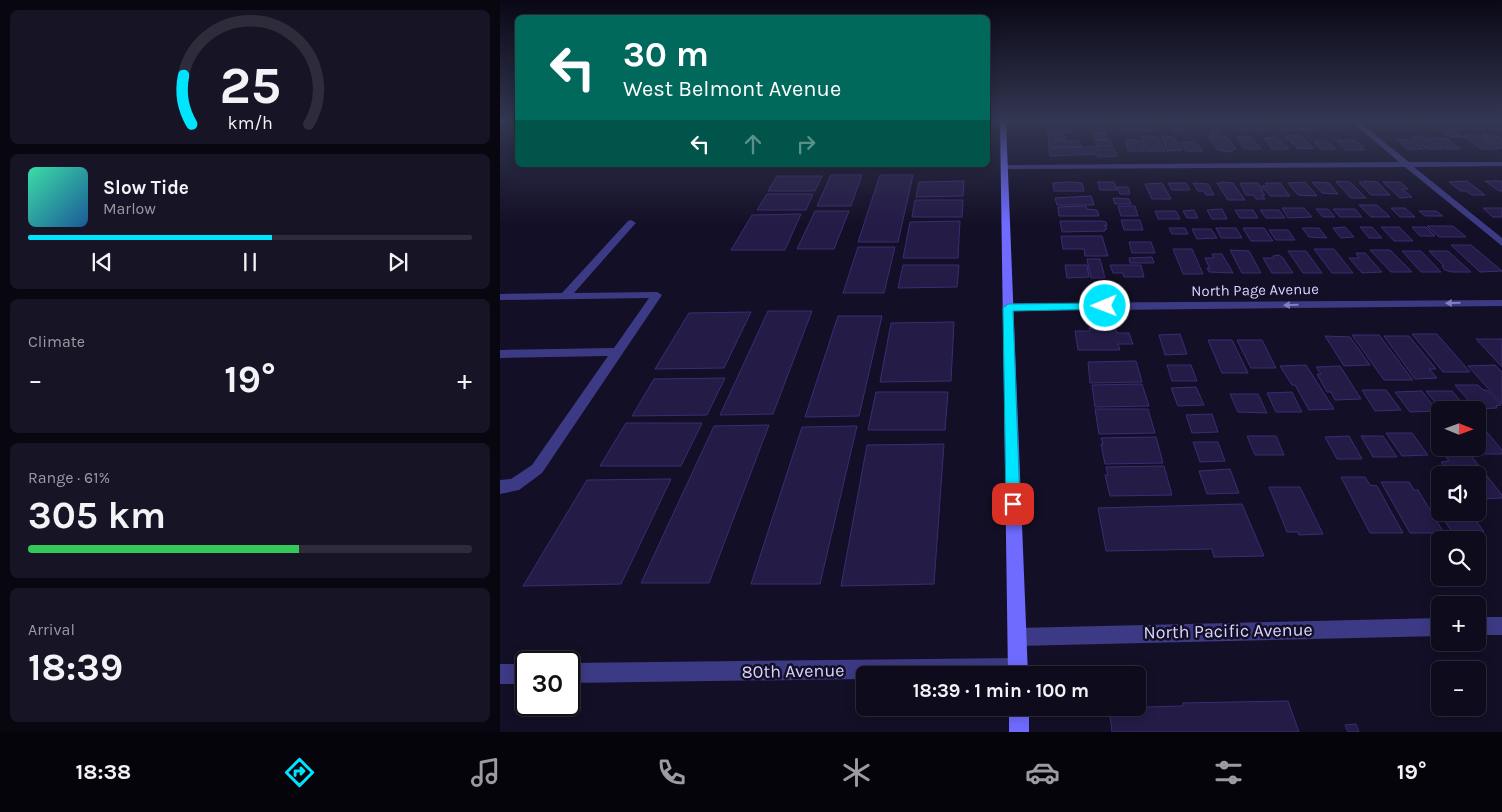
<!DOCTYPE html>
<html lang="en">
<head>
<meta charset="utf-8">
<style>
	:root { --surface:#0e0b1c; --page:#171425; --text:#f1f3f6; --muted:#9b9ba3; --line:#2e2b3b; --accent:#00e5ff }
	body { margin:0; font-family:Karla,sans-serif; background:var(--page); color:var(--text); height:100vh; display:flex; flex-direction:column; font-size:19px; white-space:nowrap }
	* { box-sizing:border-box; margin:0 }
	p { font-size:16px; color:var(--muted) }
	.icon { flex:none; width:28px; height:28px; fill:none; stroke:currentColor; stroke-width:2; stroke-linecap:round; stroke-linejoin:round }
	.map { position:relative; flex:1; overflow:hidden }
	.side { display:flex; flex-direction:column; gap:10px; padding:10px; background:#08060f; width:500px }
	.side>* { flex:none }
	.guide { position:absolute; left:15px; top:15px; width:475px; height:152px; border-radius:8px; box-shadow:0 2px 12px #0003,0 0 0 1px var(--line); background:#00695c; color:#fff; overflow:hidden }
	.needle { width:32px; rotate:91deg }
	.controls { position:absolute; left:931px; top:401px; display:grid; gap:10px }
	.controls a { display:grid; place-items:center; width:55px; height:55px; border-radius:8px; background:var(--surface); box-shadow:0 2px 12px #0003,0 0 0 1px var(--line); font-size:25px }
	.speed { position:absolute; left:15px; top:651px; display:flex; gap:10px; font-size:25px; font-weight:700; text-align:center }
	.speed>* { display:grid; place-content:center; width:65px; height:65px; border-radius:50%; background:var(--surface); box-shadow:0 2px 12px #0003,0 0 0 1px var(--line); line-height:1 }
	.speed .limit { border:2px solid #111; border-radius:8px; background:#fff; color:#111 }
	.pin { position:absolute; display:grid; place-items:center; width:42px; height:42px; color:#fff; margin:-21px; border-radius:10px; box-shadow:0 2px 8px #0006 }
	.me { position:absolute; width:55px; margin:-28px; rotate:269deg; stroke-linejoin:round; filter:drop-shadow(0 0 4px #0008) }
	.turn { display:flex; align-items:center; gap:18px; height:105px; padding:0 25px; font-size:22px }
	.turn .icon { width:65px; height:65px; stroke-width:2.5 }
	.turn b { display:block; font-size:35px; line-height:42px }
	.lanes { display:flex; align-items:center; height:48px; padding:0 25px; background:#0003; justify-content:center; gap:25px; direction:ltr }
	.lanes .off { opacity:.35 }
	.big { font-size:38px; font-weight:700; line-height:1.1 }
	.side .tile { flex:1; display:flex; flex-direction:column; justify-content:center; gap:8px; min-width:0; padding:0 18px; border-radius:8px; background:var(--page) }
	.side .dial { align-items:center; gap:0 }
	.dial svg { height:130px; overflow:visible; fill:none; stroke:var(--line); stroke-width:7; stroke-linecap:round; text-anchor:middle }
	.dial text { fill:var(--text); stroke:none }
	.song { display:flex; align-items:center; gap:15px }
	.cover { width:60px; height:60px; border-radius:8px; background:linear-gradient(135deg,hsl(160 70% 55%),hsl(210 70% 35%)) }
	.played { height:5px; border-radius:2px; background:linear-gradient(90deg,var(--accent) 55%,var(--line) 55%) }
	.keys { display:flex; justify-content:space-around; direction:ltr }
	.heat { display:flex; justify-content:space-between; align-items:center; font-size:28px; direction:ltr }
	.charge { height:8px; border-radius:4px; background:linear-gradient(90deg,#34c759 61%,var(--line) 0) }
	.trip { position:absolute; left:356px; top:666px; width:290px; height:50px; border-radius:8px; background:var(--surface); box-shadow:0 2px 12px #0003,0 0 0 1px var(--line); font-weight:700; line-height:50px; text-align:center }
	.tabs { display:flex; height:80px; justify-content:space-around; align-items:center; background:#06040b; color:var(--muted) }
	.tabs .icon { width:35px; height:35px }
	.tabs .selected { color:var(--accent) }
	.tabs b { font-size:22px; color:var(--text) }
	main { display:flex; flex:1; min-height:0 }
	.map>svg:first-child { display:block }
	.building { fill:#241b47; stroke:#3b2d73 }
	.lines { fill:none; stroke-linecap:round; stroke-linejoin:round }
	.minor { fill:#3d3a85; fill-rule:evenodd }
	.secondary { fill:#6f6bff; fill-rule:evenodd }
	.oneway { fill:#837fbc }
	.route { fill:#00e5ff; stroke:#0095a6 }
	.labels { text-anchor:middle; stroke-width:5; stroke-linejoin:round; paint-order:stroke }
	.street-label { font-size:15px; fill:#d9d4ff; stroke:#130f26 }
	.near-street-label { font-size:18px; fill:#d9d4ff; stroke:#130f26 }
</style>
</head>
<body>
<main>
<section class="side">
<div class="tile dial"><svg viewBox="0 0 100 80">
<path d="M14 69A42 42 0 1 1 86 69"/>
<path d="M14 69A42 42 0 0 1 9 39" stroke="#00e5ff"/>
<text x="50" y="56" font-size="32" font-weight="700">25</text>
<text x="50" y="72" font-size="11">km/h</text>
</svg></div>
<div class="tile">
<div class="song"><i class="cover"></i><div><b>Slow Tide</b><p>Marlow</p></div></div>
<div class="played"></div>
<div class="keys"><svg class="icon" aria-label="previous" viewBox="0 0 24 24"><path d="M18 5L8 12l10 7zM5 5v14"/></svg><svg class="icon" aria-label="pause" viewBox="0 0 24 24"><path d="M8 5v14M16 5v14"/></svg><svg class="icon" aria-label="next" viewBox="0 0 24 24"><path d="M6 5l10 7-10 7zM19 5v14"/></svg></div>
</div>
<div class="tile"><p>Climate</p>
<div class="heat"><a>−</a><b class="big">19°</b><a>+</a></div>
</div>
<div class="tile"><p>Range · 61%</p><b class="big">305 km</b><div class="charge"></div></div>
<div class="tile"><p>Arrival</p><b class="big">18:39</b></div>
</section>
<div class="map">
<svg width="1002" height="732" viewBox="0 0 1002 732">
	<rect width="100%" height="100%" fill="#130f26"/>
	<g class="building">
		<path d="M545,122H575L580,127H546Z"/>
		<path d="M587,122H601L603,126H589Z"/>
		<path d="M875,123H889L896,129H883Z"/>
		<path d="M946,123H959L968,129H954Z"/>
		<path d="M963,123H975L984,129H972Z"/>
		<path d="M822,124H835L842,129H828Z"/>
		<path d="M894,124H907L914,129H902Z"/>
		<path d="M938,124H943L963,137H950L933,125H940Z"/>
		<path d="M981,124H995L1002,130L990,129Z"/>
		<path d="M619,125H634L637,131H622Z"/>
		<path d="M638,125H651L654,131H641Z"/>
		<path d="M670,125H682L685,131H673Z"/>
		<path d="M709,125H722L726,130L713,131Z"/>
		<path d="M735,125H747L751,130H739Z"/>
		<path d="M751,125H763L768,130H756Z"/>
		<path d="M777,125H791L795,130H782Z"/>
		<path d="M795,125H809L815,130H801L793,126H797Z"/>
		<path d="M604,128L606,133L593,134L591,129Z"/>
		<path d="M547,129H571L572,132L548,134Z"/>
		<path d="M711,133H718L722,136H726L736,149L729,152L718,150L708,136H713Z"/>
		<path d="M965,134L979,136L999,149H982L963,136H968Z"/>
		<path d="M982,134H991L1002,139V149L984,137H988Z"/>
		<path d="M548,135H564L565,140H549Z"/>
		<path d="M593,135H606L609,139L595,140Z"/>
		<path d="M795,135L802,137L814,148L798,149L785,136Z"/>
		<path d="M641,137H657L665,151H647Z"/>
		<path d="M662,137H673L682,150L667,151Z"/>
		<path d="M737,137H751L761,149H744Z"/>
		<path d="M775,137L780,140L789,149H772L764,138Z"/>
		<path d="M911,137H922L930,140L942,149H927Z"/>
		<path d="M930,138H941L949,140L961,149H945Z"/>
		<path d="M627,139L641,141L645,151H628L625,141H628Z"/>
		<path d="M896,139L912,140L923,149H907Z"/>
		<path d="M610,140L613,146L597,147L595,141Z"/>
		<path d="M815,140H825L836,149H820L814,142H818Z"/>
		<path d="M836,140H853L862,146L864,150H846Z"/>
		<path d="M548,141H579L581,147H549Z"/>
		<path d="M694,141L703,151H686L680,143Z"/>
		<path d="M597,147L598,149H614L617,156L598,157L597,154L550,156L549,148Z"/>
		<path d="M331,175H362L351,206H317Z"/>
		<path d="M380,175H413L398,242H358Z"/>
		<path d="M277,176H322L315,191H268Z"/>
		<path d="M464,181L463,196L416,197L419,182Z"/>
		<path d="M837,181L850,182L866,198H851L836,182H838Z"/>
		<path d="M864,181L877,182L890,195H871L859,182H866Z"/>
		<path d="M967,181L985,195H972L966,191H961L949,182Z"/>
		<path d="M985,181H1002V191H999Z"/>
		<path d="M570,182L582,183L584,191H554L553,183Z"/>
		<path d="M598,182H614L617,190H600Z"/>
		<path d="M722,182L733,183L745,200H728L717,183H723Z"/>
		<path d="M805,182L817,196L798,195L788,183Z"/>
		<path d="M812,182L829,183L838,194L822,193Z"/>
		<path d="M883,182H900L908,189H902L912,197L900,198Z"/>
		<path d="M662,183L671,199H652L645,184Z"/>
		<path d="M668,183H686L690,190H672Z"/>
		<path d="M693,183L708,184L714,195H706L704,191H698Z"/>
		<path d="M740,183H758L763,190H761L765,195H762L765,199H756L753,195H746Z"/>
		<path d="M765,183H780L790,196H770L762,186H768Z"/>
		<path d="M617,187H628L630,194H620Z"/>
		<path d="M267,194H313L306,210H257Z"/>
		<path d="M591,196L594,205H557L555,198Z"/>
		<path d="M613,198L629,199L631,204H615Z"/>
		<path d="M415,200H463L462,217H412Z"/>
		<path d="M859,205H877L890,217H871Z"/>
		<path d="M586,206L587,209L597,210L599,216H559L558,207Z"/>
		<path d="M618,206H635L638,216H621Z"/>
		<path d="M782,208H804L812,217L788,218Z"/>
		<path d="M891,208H905L915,217H900Z"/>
		<path d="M983,208H1002V217H993Z"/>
		<path d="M722,209L727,219H712L707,210Z"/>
		<path d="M816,209H828L835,217H823Z"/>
		<path d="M833,209H855L862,217H840Z"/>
		<path d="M694,210L698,218H687L683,211Z"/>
		<path d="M735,210H753L758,218H740Z"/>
		<path d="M760,210H779L785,218H766Z"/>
		<path d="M315,211H349L334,249H297Z"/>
		<path d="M655,211H676L680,219H658Z"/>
		<path d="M919,211H936L943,216H925Z"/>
		<path d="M301,214L285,250H231L252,215Z"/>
		<path d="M621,220H640L643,230H624Z"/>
		<path d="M460,221L458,258H403L410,222Z"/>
		<path d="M560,221H602L606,222L607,226L604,225L607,229H605V231L562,232Z"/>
		<path d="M927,226H953L966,237H939Z"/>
		<path d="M845,227L854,237L841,238L833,228Z"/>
		<path d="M860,227H872L882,238H869Z"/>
		<path d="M881,227H899L913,241H894Z"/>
		<path d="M912,227H926L935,236H920Z"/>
		<path d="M669,228H685L688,234H672Z"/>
		<path d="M716,228H736L742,238H721Z"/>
		<path d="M743,228H764L773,241H751Z"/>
		<path d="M802,228H819L827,238L809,237Z"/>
		<path d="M692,229H711L717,238L697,239Z"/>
		<path d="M769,230H788L795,240H776Z"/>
		<path d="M561,236H602L608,256H585L584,249H563Z"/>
		<path d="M629,242H651L655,253H632Z"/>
		<path d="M951,245H971L1002,271L980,272Z"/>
		<path d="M358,247H395L384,293H343Z"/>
		<path d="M673,249H692L703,274H683Z"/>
		<path d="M814,249H834L853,273H832Z"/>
		<path d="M730,250L749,251L761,273H742Z"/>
		<path d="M870,250H890L912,272H891Z"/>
		<path d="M788,251H806L822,273H803Z"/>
		<path d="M902,251H921L941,272H921Z"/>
		<path d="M929,251H948L971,272H952L945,270L942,266H944Z"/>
		<path d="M856,253H865L882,272L862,273L849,258H859Z"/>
		<path d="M712,254H722L733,273L709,272L707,268L710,269L705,258H714Z"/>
		<path d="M779,255L783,258L793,273H772L763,258H774L773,256Z"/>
		<path d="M652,257L654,263H630L629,258Z"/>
		<path d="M587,259H600L605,278H591Z"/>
		<path d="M403,265H459L457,287L398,288Z"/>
		<path d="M565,265H587L589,277L567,278Z"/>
		<path d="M610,265H641L644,277H624L623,273H613Z"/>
		<path d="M268,311H312L273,414L220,415Z"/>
		<path d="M251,312L224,368L155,369L189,313Z"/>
		<path d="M338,316H382L359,416L305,417Z"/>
		<path d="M454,322L451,381L380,382L391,323Z"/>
		<path d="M589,328H615L617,333H629L633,344H618L620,350H578L575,331H590Z"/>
		<path d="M680,334L687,354L665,355L659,335Z"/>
		<path d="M912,334H937L970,372H943Z"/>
		<path d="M852,335H879L913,380H884Z"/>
		<path d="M825,336L850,337L870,365L844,366Z"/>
		<path d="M884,336H909L936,369H929L937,378L915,379Z"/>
		<path d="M976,339H1002V367Z"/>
		<path d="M708,340H732L748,373H722Z"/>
		<path d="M737,340H762L776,368H751Z"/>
		<path d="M636,361L642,382L590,383L588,362Z"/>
		<path d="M667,365H691L697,381H672Z"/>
		<path d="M806,365L834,409L809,410L795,385H792L780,366Z"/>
		<path d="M995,365L1002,372V404L968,366Z"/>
		<path d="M840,366L861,399L835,400L831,392H827L817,374H821L816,367Z"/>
		<path d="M225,378L207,415L132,416L154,379Z"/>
		<path d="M642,384L649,406L595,407L592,385Z"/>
		<path d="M955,385H978L983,390H987L1001,405L996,406L997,408L976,409Z"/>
		<path d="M696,387L704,405L678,406L671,388Z"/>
		<path d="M862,390H886L901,410L875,411Z"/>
		<path d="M922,391L937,411L910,412L895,392Z"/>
		<path d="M926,391H952L968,410H941Z"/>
		<path d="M376,392H448L445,430H368Z"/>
		<path d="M792,392L802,412H776L767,393Z"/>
		<path d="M730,394H758L767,413L738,412Z"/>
		<path d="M595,409H648L655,433L599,434Z"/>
		<path d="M712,414L718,432L692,433L686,415Z"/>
		<path d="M126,423H202L181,466H100Z"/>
		<path d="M269,425L209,583H141L214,426Z"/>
		<path d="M357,426L320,584H251L302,427Z"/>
		<path d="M978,431H986L1002,450V454H974L969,448H978Z"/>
		<path d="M886,433H912L928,455L902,456Z"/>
		<path d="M747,436H776L784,455H755Z"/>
		<path d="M849,436L862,459H837L825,437Z"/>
		<path d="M861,436H883L897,457H873Z"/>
		<path d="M656,437L663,463L605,464L601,444H603L601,438Z"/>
		<path d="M693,442H718L725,461L700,462Z"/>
		<path d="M444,444L434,584L341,586L367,445Z"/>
		<path d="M949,448H965L1002,495V498L978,499V475H951L941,462L949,461L943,453L952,452Z"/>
		<path d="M664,466L672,495L610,496L605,475H608L606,467Z"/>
		<path d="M730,469L739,493L707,494L699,471Z"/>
		<path d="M841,477H865L870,485L877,486L903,533H870Z"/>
		<path d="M171,479L121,584L23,586L87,480Z"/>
		<path d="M881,482H909L914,490H918L944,533H910Z"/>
		<path d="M769,487H800L823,534L799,535L798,532H787Z"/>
		<path d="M940,502V512H970L984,532L953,533L932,503Z"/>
		<path d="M742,504L764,556L714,557L712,549L606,551L598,508Z"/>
		<path d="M788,701L799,732H612L609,708L683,706V703Z"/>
		<path d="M856,724L859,732H848L845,725Z"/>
	</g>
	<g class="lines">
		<g class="minor">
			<path d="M852,122H859L909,162H1002V166L914,167L1002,238V246L905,167L504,169L500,167L504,165L899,162Z"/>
			<path d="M131,220L136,223L134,225L74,293L157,292L162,295L42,473L19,490L0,494V480L11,479L32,465L108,356L0,358V350L114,348L149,298L0,300V294L62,293L128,221Z"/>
			<path d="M1002,300V306L508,311L502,307L508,303Z"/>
			<rect x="978" y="617" width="24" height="18"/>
			<path d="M940,618V636L517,646L510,644L508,637L510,630L517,628Z"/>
			<path d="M517,658L524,661L527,668L524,675H365V679L69,683V663Z"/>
			<rect x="0" y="664" width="26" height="20"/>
		</g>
		<g class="secondary">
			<path d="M500,122H506L528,675H508Z"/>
			<rect x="509" y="708" width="20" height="24"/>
		</g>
	</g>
	<defs><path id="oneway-solid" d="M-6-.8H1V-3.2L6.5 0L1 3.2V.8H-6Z" transform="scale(1.25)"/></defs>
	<g class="oneway">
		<use href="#oneway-solid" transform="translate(953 303) rotate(179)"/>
		<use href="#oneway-solid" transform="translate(791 305) rotate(179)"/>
	</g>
	<linearGradient id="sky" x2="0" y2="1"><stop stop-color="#0a0815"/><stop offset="0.54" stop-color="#333752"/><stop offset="1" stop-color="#333752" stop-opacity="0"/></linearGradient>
	<rect width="1002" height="224" fill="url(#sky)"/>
	<path class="route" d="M605,303L608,304V309L513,311L520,504L518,509L513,511L508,509L506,504L503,308L508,304Z"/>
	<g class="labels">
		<g class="street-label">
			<text transform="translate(755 290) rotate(-1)" y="5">North Page Avenue</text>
		</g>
		<g class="near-street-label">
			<text transform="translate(728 631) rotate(-1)" y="6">North Pacific Avenue</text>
			<text transform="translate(293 671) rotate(-1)" y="6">80th Avenue</text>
		</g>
	</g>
</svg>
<div class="controls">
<a><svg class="needle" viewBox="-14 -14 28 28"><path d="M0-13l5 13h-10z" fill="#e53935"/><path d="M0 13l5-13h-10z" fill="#9b9ba3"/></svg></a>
<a><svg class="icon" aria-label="sound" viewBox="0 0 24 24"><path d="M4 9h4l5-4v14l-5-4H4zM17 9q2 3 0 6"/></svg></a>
<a><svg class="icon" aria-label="search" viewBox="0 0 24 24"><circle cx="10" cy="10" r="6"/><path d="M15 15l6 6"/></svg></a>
<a>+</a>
<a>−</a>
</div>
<div class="speed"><div class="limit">30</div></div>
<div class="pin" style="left:513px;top:504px;background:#d93025"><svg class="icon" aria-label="arrive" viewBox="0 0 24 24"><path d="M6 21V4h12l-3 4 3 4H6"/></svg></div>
<svg class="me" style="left:605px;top:306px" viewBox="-20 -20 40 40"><circle r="17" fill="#00e5ff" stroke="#fff" stroke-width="3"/><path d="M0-11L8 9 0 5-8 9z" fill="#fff"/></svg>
<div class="trip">18:39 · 1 min · 100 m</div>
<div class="guide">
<div class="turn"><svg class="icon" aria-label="left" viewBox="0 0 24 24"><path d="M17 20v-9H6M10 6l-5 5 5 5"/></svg><div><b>30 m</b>West Belmont Avenue</div></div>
<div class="lanes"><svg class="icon" aria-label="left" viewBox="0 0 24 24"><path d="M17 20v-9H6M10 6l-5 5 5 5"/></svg><svg class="icon off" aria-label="ahead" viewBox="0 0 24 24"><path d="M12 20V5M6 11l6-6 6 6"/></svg><svg class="icon off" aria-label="right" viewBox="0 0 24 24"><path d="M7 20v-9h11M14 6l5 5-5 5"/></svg></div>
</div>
</div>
</main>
<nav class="tabs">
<b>18:38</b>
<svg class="icon selected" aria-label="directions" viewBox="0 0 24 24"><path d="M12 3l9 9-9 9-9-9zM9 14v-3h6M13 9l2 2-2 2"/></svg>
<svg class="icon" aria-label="music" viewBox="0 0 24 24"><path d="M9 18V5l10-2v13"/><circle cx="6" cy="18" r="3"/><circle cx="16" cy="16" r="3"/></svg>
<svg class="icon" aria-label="phone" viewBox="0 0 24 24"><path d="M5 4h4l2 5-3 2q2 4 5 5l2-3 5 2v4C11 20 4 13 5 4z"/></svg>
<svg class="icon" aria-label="climate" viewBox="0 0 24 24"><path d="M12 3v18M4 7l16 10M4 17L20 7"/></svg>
<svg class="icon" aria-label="car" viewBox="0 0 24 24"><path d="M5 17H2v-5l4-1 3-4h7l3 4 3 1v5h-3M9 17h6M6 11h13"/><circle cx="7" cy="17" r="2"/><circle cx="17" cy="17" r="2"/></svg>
<svg class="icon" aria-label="filters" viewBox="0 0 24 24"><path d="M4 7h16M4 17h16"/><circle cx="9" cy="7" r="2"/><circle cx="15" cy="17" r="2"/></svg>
<b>19°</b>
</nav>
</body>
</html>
